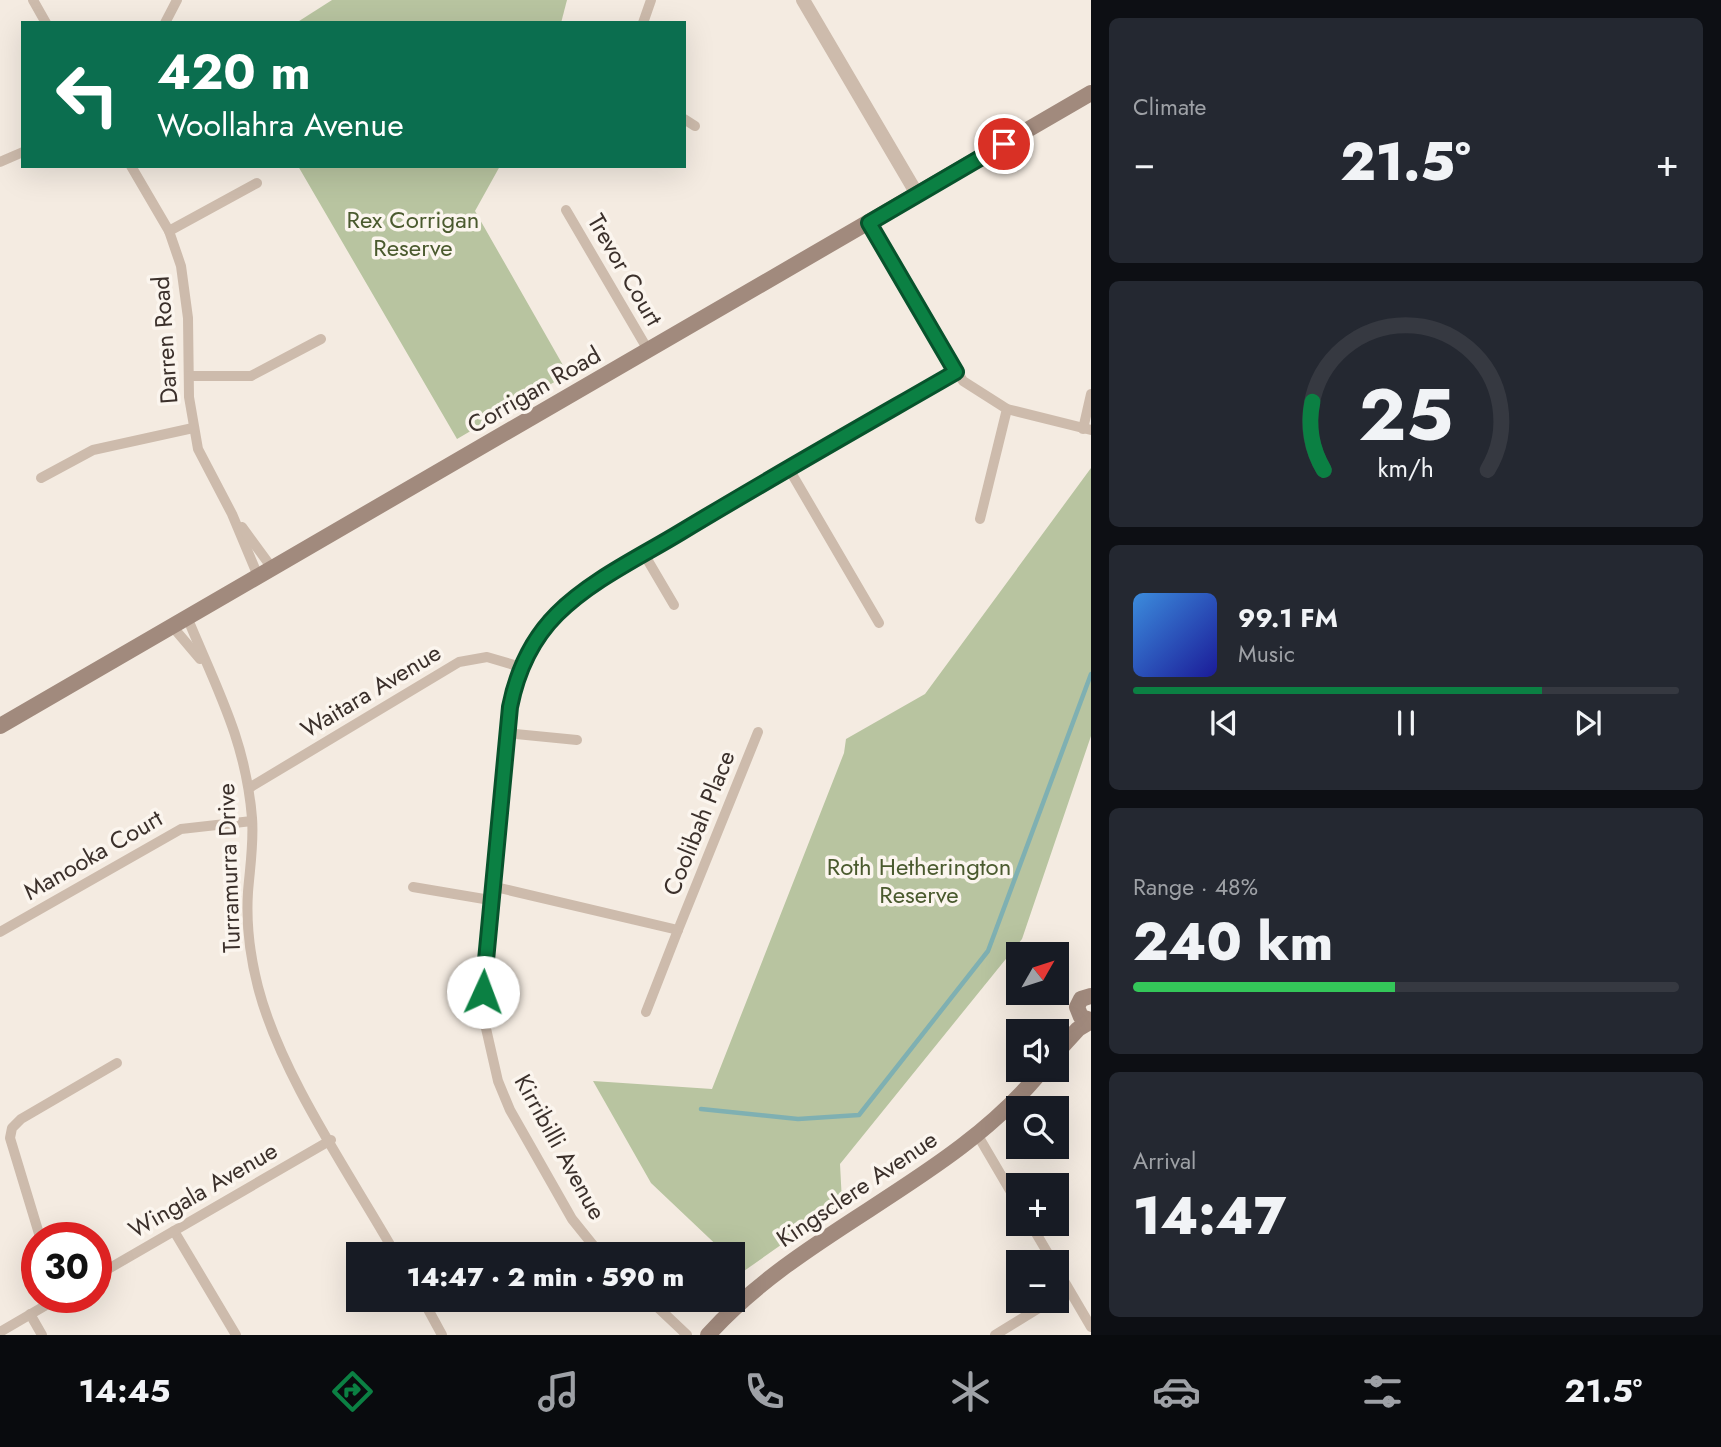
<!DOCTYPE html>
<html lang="en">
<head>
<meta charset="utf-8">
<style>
	:root { --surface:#171b24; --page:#242831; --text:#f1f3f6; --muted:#9ea1a6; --line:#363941; --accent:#0b8043 }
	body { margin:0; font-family:Jost,sans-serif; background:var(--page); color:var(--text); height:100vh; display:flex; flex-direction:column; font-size:26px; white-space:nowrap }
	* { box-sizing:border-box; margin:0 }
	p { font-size:23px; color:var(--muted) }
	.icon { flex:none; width:38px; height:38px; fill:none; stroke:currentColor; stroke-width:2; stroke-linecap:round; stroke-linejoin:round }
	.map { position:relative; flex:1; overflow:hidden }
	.drawer { display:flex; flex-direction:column; gap:18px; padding:18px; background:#0d0f14; width:630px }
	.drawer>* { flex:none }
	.hud { position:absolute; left:21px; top:21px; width:665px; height:147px; border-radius:0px; box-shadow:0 7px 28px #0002; background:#0b6e4f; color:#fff; overflow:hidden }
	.needle { width:46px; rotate:51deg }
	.fabs { position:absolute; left:1006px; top:942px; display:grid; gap:14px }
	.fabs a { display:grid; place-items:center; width:63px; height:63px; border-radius:0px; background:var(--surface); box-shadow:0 7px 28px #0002; font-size:35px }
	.speed { position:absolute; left:21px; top:1222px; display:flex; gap:14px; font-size:35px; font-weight:700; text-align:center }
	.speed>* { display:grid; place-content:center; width:91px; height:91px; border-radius:50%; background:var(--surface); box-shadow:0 7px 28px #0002; line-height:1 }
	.speed .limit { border:10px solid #d22; background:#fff; color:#111 }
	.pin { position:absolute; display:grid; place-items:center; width:60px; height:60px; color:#fff; margin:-30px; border:4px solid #fff; border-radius:50%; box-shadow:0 2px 7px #0007 }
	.me { position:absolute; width:77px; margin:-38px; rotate:2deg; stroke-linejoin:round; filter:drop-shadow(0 0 5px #0008) }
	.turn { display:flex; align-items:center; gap:24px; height:147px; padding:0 21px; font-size:32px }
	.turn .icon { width:91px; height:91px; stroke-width:2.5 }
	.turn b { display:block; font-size:49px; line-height:60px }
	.big { font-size:52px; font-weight:800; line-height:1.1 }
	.drawer .card { flex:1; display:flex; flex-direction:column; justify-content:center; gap:10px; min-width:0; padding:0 24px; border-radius:10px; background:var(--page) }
	.drawer .dial { align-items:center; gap:0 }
	.dial svg { height:182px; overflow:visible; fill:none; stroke:var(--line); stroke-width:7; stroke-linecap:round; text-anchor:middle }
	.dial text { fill:var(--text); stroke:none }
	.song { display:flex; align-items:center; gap:21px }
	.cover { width:84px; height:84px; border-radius:10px; background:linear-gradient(135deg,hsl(210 70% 55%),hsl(240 70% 35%)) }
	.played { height:7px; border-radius:4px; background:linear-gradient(90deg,var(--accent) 75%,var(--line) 75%) }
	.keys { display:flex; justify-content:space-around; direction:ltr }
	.heat { display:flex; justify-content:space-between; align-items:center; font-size:38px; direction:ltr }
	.charge { height:10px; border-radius:5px; background:linear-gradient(90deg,#34c759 48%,var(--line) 0) }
	.trip { position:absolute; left:346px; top:1242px; width:399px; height:70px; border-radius:0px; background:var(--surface); box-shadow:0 7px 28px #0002; font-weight:800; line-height:70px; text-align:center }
	.tab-bar { display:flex; height:112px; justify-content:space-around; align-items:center; background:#090b0e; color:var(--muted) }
	.tab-bar .icon { width:49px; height:49px }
	.tab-bar .selected { color:var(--accent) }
	.tab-bar b { font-size:32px; color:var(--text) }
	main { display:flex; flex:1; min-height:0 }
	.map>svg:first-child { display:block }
	.green { fill:#b8c4a0 }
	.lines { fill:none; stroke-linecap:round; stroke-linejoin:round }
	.stream { stroke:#7fb0b2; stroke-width:4.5 }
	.minor { stroke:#cdbbac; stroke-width:10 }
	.tertiary { stroke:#cdbbac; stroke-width:14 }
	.secondary { stroke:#a18a7d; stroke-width:16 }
	.route-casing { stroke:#07532c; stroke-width:18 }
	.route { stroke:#0b8043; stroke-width:12 }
	.labels { text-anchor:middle; stroke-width:7; stroke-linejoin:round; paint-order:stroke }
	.park-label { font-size:24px; fill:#4a5a2e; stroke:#fbf5ee }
	.street-label { font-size:24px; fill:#3b302b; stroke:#fbf5ee }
</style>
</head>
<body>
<main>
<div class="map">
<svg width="1091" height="1335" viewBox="0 0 1091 1335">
	<rect width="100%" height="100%" fill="#f4ebe1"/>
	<g class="green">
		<path d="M332,0H567L561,23H296Z"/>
		<path d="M298,166H500L475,211L568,374L457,439Z"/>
		<path d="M1091,468V736L1022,939L840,1164L842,1202L744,1271L733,1261V1255H727L651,1183L593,1081L712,1089L844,753L846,739L925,694Z"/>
	</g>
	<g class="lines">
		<path class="stream" d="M701,1109L798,1119L859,1115L988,951L1091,674"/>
		<g class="minor">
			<path d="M33,0L46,23"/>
			<path d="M165,23L177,0"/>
			<path d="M643,23L651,0"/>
			<path d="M684,119L695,126"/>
			<path d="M0,162L23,152"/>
			<path d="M131,166L169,231L181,266L188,318L189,397L198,449L232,514L258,576"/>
			<path d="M566,210L648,350"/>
			<path d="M869,223L963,381L1007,409L1091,430"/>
			<path d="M169,231L257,183"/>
			<path d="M189,376H251L321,339"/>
			<path d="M1083,429L1091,394"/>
			<path d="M789,469L879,623"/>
			<path d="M41,478L93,450L193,428"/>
			<path d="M980,519L1007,409"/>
			<path d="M242,527L272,568"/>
			<path d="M644,554L674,605"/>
			<path d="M187,617C216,687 246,741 252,818C254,842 250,867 248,892C246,923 250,956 258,987C281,1076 350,1174 396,1255"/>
			<path d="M172,626L200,659"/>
			<path d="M506,733L577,740"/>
			<path d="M249,788L459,662L487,657L521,667"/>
			<path d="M491,886L678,930L758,732"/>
			<path d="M413,887L490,900"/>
			<path d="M0,932L181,829L252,821"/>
			<path d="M646,1012L678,930"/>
			<path d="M977,1134L1018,1204"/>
			<path d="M1030,1223L1053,1262"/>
			<path d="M174,1231L236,1335"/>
			<path d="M40,1237L10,1138L12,1128L21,1119L117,1063"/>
			<path d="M601,1255L572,1219L510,1110L498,1081L485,1024L483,965L506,733L521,667L545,628L582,593L700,521L956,372"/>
			<path d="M1057,1269L1091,1327"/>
			<path d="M96,1276L331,1140"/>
			<path d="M423,1300L442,1335"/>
			<path d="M650,1300L687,1335"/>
			<path d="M30,1314L42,1335"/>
			<path d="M0,1332L60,1297"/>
			<path d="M995,1335L1052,1300"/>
		</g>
		<path class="tertiary" d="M803,0L917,194"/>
		<g class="secondary">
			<path d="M0,726L1091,93"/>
			<path d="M1091,996L1081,999L1077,1007L1081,1017L1091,1020"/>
			<path d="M1057,1052L1078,1029L1091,1021"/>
			<path d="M708,1335C804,1228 952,1182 1043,1069"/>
		</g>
	</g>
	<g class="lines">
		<g class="route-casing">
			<path id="route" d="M483,992L510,707C517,672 531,640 557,614C591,580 640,557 681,532C772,477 864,425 956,372L869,223L1004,144"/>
		</g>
		<use href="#route" class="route"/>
	</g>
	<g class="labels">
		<g class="park-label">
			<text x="413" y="228">Rex Corrigan<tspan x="413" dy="28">Reserve</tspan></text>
			<text x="919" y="875">Roth Hetherington<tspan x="919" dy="28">Reserve</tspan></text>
		</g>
		<g class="street-label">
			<text transform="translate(625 270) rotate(60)" y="8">Trevor Court</text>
			<text transform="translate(165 340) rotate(-94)" y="8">Darren Road</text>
			<text transform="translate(534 390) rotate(-30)" y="8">Corrigan Road</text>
			<text transform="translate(371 691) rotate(-31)" y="8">Waitara Avenue</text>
			<text transform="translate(699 823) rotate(-68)" y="8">Coolibah Place</text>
			<text transform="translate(93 855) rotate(-30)" y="8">Manooka Court</text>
			<text transform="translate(229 868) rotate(-92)" y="8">Turramurra Drive</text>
			<text transform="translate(560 1147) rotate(61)" y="8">Kirribilli Avenue</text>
			<text transform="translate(857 1189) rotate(-34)" y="8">Kingsclere Avenue</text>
			<text transform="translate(203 1190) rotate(-30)" y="8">Wingala Avenue</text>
		</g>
	</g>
</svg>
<div class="fabs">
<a><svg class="needle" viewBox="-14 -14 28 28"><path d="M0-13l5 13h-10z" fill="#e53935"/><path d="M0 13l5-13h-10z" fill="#9ea1a6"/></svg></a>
<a><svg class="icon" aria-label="sound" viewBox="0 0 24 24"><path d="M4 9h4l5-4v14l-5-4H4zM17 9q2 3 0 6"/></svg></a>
<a><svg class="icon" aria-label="search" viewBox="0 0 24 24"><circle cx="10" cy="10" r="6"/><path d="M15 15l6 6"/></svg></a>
<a>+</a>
<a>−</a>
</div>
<div class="speed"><div class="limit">30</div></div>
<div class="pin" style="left:1004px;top:144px;background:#d93025"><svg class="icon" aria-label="arrive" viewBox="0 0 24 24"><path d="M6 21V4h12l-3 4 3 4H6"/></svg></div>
<svg class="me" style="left:483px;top:992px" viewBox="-20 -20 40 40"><circle r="19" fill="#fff"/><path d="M0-13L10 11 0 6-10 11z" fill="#0b8043"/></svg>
<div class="trip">14:47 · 2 min · 590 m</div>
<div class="hud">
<div class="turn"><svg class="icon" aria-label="left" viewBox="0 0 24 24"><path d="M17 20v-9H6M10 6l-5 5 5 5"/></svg><div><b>420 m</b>Woollahra Avenue</div></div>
</div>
</div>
<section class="drawer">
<div class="card"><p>Climate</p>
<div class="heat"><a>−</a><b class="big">21.5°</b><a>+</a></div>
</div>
<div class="card dial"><svg viewBox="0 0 100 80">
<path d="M14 69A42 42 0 1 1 86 69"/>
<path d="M14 69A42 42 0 0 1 9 39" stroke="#0b8043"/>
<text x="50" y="56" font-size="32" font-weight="700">25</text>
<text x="50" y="72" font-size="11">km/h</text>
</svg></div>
<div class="card">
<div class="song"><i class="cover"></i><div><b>99.1 FM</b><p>Music</p></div></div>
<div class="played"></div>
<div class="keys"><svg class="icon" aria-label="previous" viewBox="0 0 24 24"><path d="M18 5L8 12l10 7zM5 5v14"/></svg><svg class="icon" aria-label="pause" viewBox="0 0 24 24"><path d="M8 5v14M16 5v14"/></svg><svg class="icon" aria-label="next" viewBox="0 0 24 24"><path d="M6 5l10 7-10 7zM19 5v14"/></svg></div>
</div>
<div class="card"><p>Range · 48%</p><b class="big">240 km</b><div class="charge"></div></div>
<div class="card"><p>Arrival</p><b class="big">14:47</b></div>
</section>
</main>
<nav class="tab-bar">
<b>14:45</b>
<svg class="icon selected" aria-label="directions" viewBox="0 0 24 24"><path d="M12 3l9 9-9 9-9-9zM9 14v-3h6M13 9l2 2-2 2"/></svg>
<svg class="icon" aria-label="music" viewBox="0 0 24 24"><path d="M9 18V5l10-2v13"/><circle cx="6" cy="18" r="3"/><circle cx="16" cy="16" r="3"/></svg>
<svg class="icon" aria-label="phone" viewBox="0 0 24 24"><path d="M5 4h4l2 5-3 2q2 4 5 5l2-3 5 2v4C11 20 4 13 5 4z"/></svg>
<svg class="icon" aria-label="climate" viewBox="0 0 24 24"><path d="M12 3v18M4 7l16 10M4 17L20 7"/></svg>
<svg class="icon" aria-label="car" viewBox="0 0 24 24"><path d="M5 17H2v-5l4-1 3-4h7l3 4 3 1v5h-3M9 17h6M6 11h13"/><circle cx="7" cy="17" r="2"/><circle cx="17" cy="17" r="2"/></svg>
<svg class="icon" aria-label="filters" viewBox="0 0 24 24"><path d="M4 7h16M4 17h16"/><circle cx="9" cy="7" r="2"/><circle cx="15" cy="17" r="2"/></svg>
<b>21.5°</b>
</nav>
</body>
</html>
